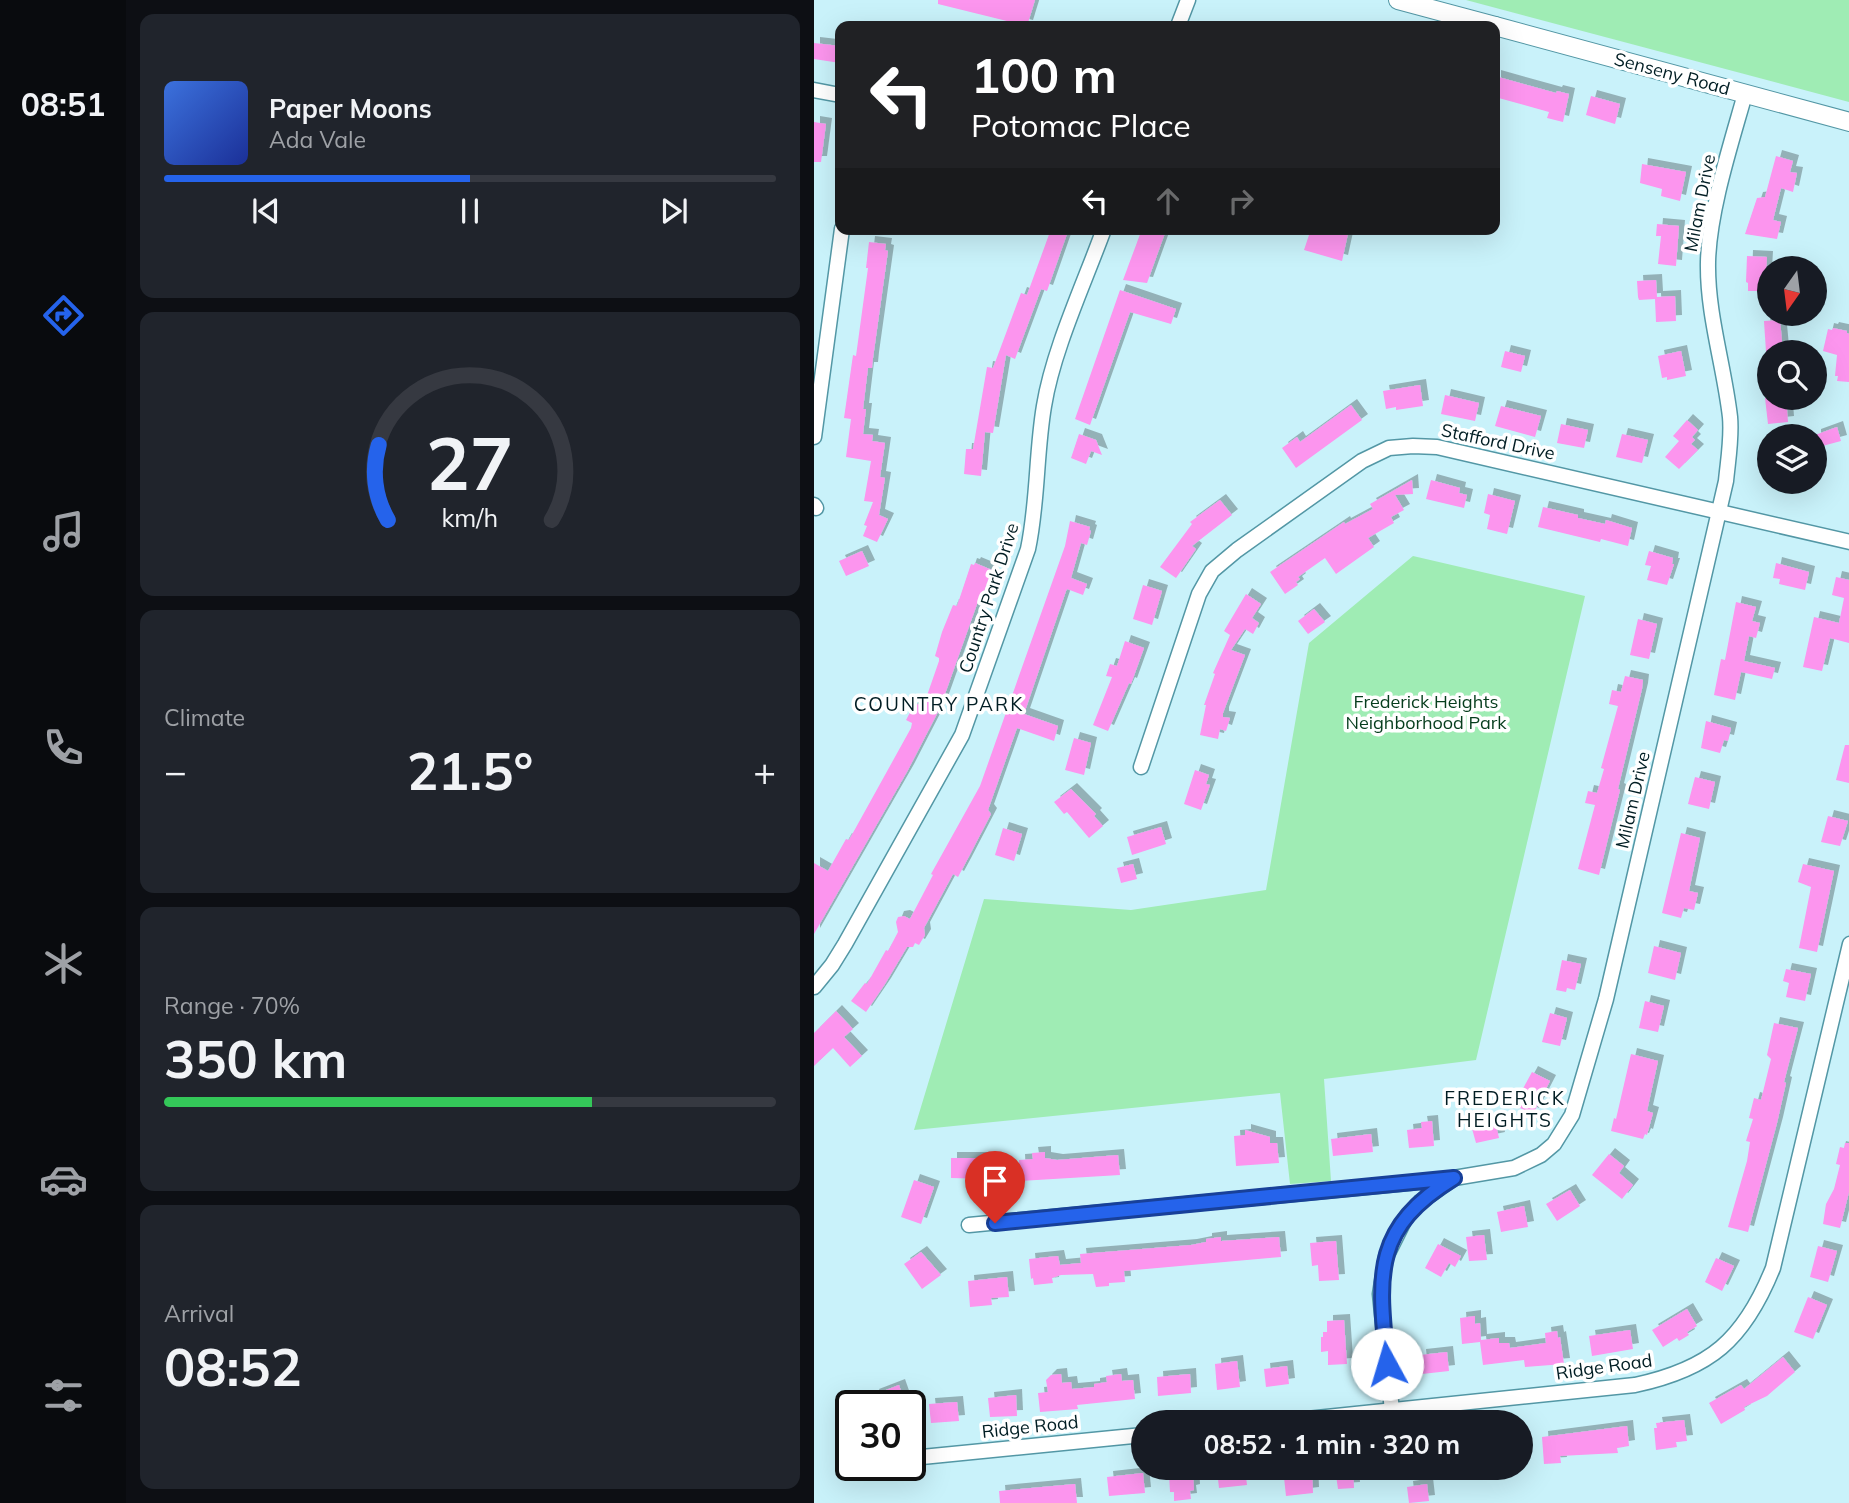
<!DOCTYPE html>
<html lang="en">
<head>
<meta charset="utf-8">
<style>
	:root { --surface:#171b24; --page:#20242c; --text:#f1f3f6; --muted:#9ea1a6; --line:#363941; --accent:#2563eb }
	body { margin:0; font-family:Mulish,sans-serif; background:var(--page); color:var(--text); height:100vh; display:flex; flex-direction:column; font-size:26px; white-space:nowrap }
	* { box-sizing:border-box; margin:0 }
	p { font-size:23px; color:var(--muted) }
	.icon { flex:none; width:38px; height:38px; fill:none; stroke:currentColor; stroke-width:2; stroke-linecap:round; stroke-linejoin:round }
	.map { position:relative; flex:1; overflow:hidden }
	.side { display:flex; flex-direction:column; gap:14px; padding:14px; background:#0d0f14; width:688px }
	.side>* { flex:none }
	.guide { position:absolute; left:21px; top:21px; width:665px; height:214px; border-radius:14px; box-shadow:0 7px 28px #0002; background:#202124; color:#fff; overflow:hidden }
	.needle { width:46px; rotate:194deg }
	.fabs { position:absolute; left:943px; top:256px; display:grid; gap:14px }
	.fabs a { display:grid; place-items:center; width:70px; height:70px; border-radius:50%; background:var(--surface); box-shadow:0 7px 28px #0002; font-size:35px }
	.speed { position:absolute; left:21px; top:1390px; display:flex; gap:14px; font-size:35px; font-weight:700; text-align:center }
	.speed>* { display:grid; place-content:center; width:91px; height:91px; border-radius:50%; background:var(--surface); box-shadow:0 7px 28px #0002; line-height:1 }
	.speed .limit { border:4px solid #111; border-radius:10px; background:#fff; color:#111 }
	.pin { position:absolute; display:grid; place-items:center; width:60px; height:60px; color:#fff; margin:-72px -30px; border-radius:50% 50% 50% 0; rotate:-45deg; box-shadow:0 0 7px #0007 }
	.pin .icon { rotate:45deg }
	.me { position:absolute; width:77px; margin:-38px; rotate:354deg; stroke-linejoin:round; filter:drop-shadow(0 0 5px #0008) }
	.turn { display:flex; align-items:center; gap:24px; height:147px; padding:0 21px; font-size:32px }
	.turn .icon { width:91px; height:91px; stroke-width:2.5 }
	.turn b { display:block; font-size:49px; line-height:60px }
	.lanes { display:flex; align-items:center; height:66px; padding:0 21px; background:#0003; justify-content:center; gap:35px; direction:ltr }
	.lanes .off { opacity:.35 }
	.big { font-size:52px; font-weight:700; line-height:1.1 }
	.side .card { flex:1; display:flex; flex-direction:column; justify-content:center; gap:10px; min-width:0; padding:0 24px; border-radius:14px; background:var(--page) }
	.side .dial { align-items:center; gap:0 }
	.dial svg { height:182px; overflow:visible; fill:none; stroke:var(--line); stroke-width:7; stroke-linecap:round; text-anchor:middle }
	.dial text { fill:var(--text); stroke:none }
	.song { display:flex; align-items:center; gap:21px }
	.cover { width:84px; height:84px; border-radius:10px; background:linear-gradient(135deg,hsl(220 70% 55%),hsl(230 70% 35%)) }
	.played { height:7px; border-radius:4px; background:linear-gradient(90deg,var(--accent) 50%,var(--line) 50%) }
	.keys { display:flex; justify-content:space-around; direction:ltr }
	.heat { display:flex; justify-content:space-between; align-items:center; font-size:38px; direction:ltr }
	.charge { height:10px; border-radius:5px; background:linear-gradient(90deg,#34c759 70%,var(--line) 0) }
	.trip { position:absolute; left:317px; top:1410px; width:402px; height:70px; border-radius:35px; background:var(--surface); box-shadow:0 7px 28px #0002; font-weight:700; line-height:70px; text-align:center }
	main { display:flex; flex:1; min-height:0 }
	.dock { display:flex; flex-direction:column; width:126px; justify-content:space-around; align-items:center; background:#090b0e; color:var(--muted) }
	.dock .icon { width:49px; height:49px }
	.dock .on { color:var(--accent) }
	.dock b { font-size:32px; color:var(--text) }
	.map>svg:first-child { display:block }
	.green { fill:#9fecb4 }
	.building { fill:#fc95ee; filter:url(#shadow) }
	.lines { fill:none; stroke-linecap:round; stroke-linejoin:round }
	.minor-casing { stroke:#5397a5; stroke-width:17 }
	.major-casing { stroke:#5397a5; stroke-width:20 }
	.minor { stroke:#fff; stroke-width:14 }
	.major { stroke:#fff; stroke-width:18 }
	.route-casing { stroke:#184099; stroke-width:18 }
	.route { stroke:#2563eb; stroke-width:12 }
	.labels { text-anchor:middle; stroke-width:7; stroke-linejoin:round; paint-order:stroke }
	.street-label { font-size:18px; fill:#011d23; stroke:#fff }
	.park-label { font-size:18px; fill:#063d1d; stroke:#fff }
	.neighbourhood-label { font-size:19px; letter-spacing:2px; fill:#011d23; stroke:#fff }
</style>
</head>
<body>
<main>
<nav class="dock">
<b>08:51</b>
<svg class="icon on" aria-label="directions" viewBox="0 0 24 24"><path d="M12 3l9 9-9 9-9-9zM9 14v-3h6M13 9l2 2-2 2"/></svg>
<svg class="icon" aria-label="music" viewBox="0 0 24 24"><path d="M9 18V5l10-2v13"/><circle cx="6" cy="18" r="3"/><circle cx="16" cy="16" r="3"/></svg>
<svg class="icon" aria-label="phone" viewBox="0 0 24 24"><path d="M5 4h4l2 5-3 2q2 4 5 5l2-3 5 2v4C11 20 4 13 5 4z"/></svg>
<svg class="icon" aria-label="climate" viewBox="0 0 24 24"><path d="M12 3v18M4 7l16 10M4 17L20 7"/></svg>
<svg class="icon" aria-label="car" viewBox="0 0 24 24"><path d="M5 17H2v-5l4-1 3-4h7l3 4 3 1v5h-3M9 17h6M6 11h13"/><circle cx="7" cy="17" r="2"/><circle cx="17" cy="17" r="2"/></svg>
<svg class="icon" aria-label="filters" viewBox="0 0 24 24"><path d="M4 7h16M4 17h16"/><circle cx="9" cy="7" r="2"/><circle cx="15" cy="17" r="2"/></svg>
</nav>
<section class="side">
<div class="card">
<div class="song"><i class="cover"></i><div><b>Paper Moons</b><p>Ada Vale</p></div></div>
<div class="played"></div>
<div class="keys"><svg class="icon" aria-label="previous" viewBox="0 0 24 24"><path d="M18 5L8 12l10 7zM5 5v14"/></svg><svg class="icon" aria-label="pause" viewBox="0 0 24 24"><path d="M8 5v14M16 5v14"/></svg><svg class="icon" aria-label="next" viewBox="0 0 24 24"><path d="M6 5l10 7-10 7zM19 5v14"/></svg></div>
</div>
<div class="card dial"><svg viewBox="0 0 100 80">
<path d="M14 69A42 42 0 1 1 86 69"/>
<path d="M14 69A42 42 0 0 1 10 36" stroke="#2563eb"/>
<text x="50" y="56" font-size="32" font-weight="700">27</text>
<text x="50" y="72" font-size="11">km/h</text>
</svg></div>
<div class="card"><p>Climate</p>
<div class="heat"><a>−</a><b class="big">21.5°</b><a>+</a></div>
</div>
<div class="card"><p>Range · 70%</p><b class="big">350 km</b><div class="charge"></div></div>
<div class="card"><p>Arrival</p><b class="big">08:52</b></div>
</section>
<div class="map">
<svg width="1036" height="1503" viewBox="0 0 1036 1503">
	<defs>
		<filter id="shadow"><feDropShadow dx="6" dy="-6" stdDeviation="0" flood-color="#0004"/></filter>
	</defs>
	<rect width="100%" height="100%" fill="#c9f2fa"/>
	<g class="green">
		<path d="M652,0H1035V102Z"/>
		<path d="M599,556L771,596L662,1060L510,1079L517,1181L476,1184L466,1093L100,1130L170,899L317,910L452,890L495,643Z"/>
	</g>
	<g class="building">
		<path d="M124,0H221L213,26L124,4Z"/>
		<path d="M0,43L26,46V63L0,59Z"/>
		<path d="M681,76L742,93L743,91L755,94L749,122L733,118L735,112L681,97Z"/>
		<path d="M777,96L806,104L801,124L772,115Z"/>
		<path d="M0,122L12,124L7,162H0Z"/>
		<path d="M962,156L979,161L976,172L983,173L979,192L967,188L959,220L967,222L963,239L931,234L943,198L951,197Z"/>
		<path d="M828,164L872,172L866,201L847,196L848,189L826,183Z"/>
		<path d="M843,224L865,226L862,266L844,264L847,236H842Z"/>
		<path d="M237,229L253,234L233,291L227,289L201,359L192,355L179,433L171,432L167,476L150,474L152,449H159L173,367L179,368L207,293L213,295Z"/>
		<path d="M328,229H339L351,233L333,283L309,280Z"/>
		<path d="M497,229H535L528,261L490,250Z"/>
		<path d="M55,242L72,244L71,250L74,251L59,358L58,368H54L49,409H52L49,434L59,435L58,441L71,443L66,477L71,478L65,515L74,519L63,542L49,536L53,526L50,525L59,502L50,501L57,461L32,457L37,419L30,418L39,355L42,356L54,268H52Z"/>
		<path d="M933,256L953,257L951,291H934V283L932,282Z"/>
		<path d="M842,280L843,297L861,296L862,321L842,322L841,299L825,300L824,297L823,281Z"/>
		<path d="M306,290L362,309L357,324L316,312L276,425L261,419Z"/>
		<path d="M966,320L969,352H952L950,321Z"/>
		<path d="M1019,328L1033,331V333L1035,334V382L1023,381L1024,376H1021L1023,355L1009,351L1014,329L1018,330Z"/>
		<path d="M691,351L711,356L707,372L687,367Z"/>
		<path d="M867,351L872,376L853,380V377L848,378L844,356Z"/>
		<path d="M606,385L609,406L582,410V407L572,409L569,391Z"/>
		<path d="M631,395L665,403L661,421L627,414Z"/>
		<path d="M972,397L974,422L954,424L951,398Z"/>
		<path d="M537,405L548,420L482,468L468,448L483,437L486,442Z"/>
		<path d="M687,406L727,416L721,437L681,426Z"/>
		<path d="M873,420L884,430L878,437L881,440L877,444L884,450L865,469L851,457L865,441L859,436Z"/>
		<path d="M747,424L774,430L770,448L743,443Z"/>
		<path d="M1023,427L1027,441L1001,448V435Z"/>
		<path d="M265,434L282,440L288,455L277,451L272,464L257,458Z"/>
		<path d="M808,434L834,440L828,463L802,457Z"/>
		<path d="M598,480L599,494L581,495L590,510L577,517L580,523L554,538L560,547L522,574L511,558L484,577L486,579L482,582L484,585L471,594L456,572L530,522L531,524L559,509L556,504Z"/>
		<path d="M617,480L646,488L645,493L653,495L650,508L612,499Z"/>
		<path d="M674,494L701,501L693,534L673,529L676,515L670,513Z"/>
		<path d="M406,500L418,515L378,546L382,549L362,578L346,567L378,524L376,522Z"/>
		<path d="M729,507L764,515V518L791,524L792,520L818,528L814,546L787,539L786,542L724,527Z"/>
		<path d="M256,521L276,527L275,530L277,531L273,545L267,543L257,578L273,584L269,595L253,589L252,591L210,714L244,726L240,741L203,728L174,810L177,814L151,864L144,877L139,874L110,928L111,935L105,945L101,943L99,947H93L71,984L52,1012L37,1001L51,983L53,984L72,950L74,951L84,932L82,922L84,917L90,916L96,919L119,875L117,874L166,786L251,546Z"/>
		<path d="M48,551L55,566L32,576L25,561Z"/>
		<path d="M835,551L859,558L858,564H860L853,585L833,580L837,566L831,565Z"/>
		<path d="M161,563L178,570L169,594L167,593L126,708L94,770L0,934V863L14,871L32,839L35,840L97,728L98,723L92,720L101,703L109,707L125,661V658L121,656L128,632L139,605L143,606L157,564L160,565Z"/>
		<path d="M962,563L995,572L991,590L965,584L966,579L959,578Z"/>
		<path d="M1022,577L1035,580V643L1016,638L1008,671L989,667L1000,617L1025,623L1030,598L1018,595Z"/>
		<path d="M329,585L348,591L338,625L319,619Z"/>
		<path d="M432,594L447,604L438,618L445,623L439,634L431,629L417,650L431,655L409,713V717L416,718L412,731L406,729L404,739L386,735L392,705H390L401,674L399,673L416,635L410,631Z"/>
		<path d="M922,602L942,607L938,621L946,623L942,638L935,636L930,661L961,668L958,679L927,672L921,700L900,695L907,659L911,660Z"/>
		<path d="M500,609L511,622L494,634L484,621Z"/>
		<path d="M824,619L843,624L835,659L816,655Z"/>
		<path d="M311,641L330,648L317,684L315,683L294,731L279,725L298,677L292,676L296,664L303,666Z"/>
		<path d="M811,676L829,680L828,689L804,789L806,790L785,875L764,869L781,805L771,803L774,791L783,793L790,769L787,768L804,706L795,704L798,690L807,692Z"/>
		<path d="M892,721L917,728L914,741L910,740L906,753L887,748Z"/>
		<path d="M260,738L277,743L270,775L251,770Z"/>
		<path d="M1031,745H1035V783L1022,780Z"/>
		<path d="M381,770L395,775L392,784L396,785L387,810L370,804Z"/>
		<path d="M881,777L901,782L895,809L874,804Z"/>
		<path d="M257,789L282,814L280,816L289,826L275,838L253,812L250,814L240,802Z"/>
		<path d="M1014,816L1034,821L1026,846L1007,842Z"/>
		<path d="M347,827L352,844L318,855L313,837Z"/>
		<path d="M189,828L208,834L200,861L181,855Z"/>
		<path d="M867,833L886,838L875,891L884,893L880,910L870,908L867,918L848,913Z"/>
		<path d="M319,864L323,879L307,883L303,868Z"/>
		<path d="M989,864L1020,871L1003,952L985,948L997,887L984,882Z"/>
		<path d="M840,946L867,953L861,980L834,973Z"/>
		<path d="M748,960L767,964L761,990L753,988L752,992L742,990Z"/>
		<path d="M972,969L997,974L991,1001L972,997L975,983L969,981Z"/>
		<path d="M831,1001L850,1006L844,1032L825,1028Z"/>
		<path d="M22,1011L39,1029L30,1037L48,1056L36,1067L19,1048L0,1066V1033Z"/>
		<path d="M736,1013L753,1018L746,1046L728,1042Z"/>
		<path d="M960,1023L984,1028L970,1082L972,1083L963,1123L934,1232L914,1227L933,1161L936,1142L932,1141L939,1119L935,1118L940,1098L947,1100L957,1059L953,1055Z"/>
		<path d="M817,1054L844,1061L833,1111L839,1113L833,1135L831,1134L829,1139L797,1131L800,1118L802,1119Z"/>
		<path d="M718,1072L736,1081L719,1114L700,1105Z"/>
		<path d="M681,1120L685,1138L662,1143L657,1125Z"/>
		<path d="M618,1121L620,1146L595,1148L593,1130L608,1128L607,1122Z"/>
		<path d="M431,1130L456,1137V1143H463L465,1163L422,1166L420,1136L431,1135Z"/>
		<path d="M557,1134L559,1152L519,1156L517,1139Z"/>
		<path d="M1031,1143H1035V1192L1026,1228L1009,1224L1012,1204L1020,1189L1026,1165L1022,1164L1026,1147L1030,1148Z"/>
		<path d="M231,1152V1158L243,1160L304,1155L306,1175L206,1181L205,1160L219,1159L218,1153Z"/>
		<path d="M795,1154L810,1166L805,1173L819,1185L808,1199L778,1175Z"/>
		<path d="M137,1158H175L174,1179L137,1178Z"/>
		<path d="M100,1180L120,1187L107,1224L87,1217Z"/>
		<path d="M756,1190L766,1206L743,1221L732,1204Z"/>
		<path d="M710,1206L714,1227L687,1232L683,1212Z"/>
		<path d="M670,1235L673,1260L655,1261L652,1237Z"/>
		<path d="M407,1237V1241L465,1237L467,1257L310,1271L311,1282L295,1283V1286L282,1287L279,1274L247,1275L238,1278L239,1283L220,1285L219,1278L217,1279L215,1259L244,1256L246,1265L267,1263L266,1254L377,1245L392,1242V1239Z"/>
		<path d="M522,1241L525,1280L505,1281L504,1265L498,1266L496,1243Z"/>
		<path d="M624,1244L647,1256L641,1267L635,1263L627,1277L611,1268Z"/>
		<path d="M1004,1246L1023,1251L1014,1282L996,1277Z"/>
		<path d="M107,1252L127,1275L108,1289L90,1264Z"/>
		<path d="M902,1258L920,1266L908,1291L891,1282Z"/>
		<path d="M193,1277L195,1297L177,1298L178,1305L156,1307L154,1281Z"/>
		<path d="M994,1297L1013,1305L999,1339L980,1332Z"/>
		<path d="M873,1309L883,1326L873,1332L875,1335L865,1341L863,1338L849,1347L838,1330Z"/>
		<path d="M661,1316V1324L666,1323L667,1340L685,1338V1343H695L696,1348L732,1343L731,1333L743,1331L744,1338L746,1337L750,1364L711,1367L710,1360L669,1365L666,1342L648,1344L646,1318Z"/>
		<path d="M530,1320L533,1364L514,1365V1351L507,1352V1337H509V1332H513V1321Z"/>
		<path d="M816,1330L819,1349L778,1356L775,1336Z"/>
		<path d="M633,1352L635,1371L608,1374L606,1355Z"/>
		<path d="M969,1357L981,1372L953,1396L930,1407L931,1410L907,1424L895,1403L927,1385L930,1389Z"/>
		<path d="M423,1361L426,1387L403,1390L401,1364Z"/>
		<path d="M473,1366L475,1384L452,1387L450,1369Z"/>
		<path d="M247,1374L248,1383L257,1382L258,1389L280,1387V1384L293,1382L292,1376L307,1374L308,1381L319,1380L321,1399L263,1405L264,1409L226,1412L224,1393L234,1392L232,1380L237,1375Z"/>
		<path d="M376,1374L377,1393L344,1396L343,1377Z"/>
		<path d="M85,1385L92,1405H63L59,1395Z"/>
		<path d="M202,1395L203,1416L176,1417L174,1398Z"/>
		<path d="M143,1402L145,1421L117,1423L115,1404Z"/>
		<path d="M27,1412H37V1448L26,1447Z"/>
		<path d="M870,1420L873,1441L862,1442L863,1447L842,1450L840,1428H843L842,1423Z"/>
		<path d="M813,1426L815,1446L803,1448L804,1453L746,1456L747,1463L730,1464L728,1437Z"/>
		<path d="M431,1468L433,1485L405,1488L403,1470Z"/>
		<path d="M469,1468H498L499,1493L472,1496Z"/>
		<path d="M521,1468H539L540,1488L524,1489Z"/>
		<path d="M379,1472L380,1490L376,1491L377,1499L360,1501V1492H356L355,1474Z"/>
		<path d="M329,1473L331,1493L295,1496L293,1477Z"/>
		<path d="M261,1484L263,1503H186L185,1491Z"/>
		<path d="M613,1484L615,1501L595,1503L593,1487Z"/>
	</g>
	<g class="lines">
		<g class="minor-casing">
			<g id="minor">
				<path d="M364,26L374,0"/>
				<path d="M0,90L26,95"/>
				<path d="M0,437L28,229"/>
				<path d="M0,505L2,508"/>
				<path d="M327,767L385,594L398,571L423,550L548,461L575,448L599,446L623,447L1036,542"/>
				<path d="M0,987L18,965L31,944L148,735L214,549C224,502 222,453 230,406C239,350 270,284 290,229"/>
				<path d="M155,1225L635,1179"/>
				<path d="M578,1411L566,1294L572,1257L591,1219L606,1202L640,1178L700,1168L727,1155L740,1144L758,1115L792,999L912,481C914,460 918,438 916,417C910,365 893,314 894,262C895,211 917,144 931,94"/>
				<path d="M453,1423L821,1385C896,1369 930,1340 959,1268L1036,944"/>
				<path d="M108,1457L329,1435"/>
			</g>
		</g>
		<g class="major-casing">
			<g id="major">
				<path d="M584,0L681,26"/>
				<path d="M681,26L1036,122"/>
			</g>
		</g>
		<use href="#minor" class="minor"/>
		<use href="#major" class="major"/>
	</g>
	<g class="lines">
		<g class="route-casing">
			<path id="route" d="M181,1223L640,1178C556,1229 565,1278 573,1364"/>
		</g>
		<use href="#route" class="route"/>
	</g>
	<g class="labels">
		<g class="street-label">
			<text transform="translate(858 74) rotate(15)" y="6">Senseny Road</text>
			<text transform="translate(886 203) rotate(-79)" y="6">Milam Drive</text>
			<text transform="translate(684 442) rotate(12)" y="6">Stafford Drive</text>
			<text transform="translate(175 598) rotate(-72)" y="6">Country Park Drive</text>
			<text transform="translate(819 800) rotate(-77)" y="6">Milam Drive</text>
			<text transform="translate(790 1367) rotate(-8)" y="6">Ridge Road</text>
			<text transform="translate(216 1427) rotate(-6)" y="6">Ridge Road</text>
		</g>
		<g class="park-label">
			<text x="612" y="708">Frederick Heights<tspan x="612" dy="21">Neighborhood Park</tspan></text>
		</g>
		<g class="neighbourhood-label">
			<text x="125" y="711">COUNTRY PARK</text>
			<text x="691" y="1105">FREDERICK<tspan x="691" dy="22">HEIGHTS</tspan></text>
		</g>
	</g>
</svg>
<div class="fabs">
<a><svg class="needle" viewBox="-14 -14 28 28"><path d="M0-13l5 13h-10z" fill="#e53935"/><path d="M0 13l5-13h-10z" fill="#9ea1a6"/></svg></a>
<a><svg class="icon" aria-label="search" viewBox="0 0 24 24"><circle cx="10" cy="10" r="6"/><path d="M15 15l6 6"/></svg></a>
<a><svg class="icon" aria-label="layers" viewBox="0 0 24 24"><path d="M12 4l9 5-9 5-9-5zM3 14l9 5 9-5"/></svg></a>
</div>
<div class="speed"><div class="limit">30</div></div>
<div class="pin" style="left:181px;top:1223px;background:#d93025"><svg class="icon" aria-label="arrive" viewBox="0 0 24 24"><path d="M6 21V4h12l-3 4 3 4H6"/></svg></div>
<svg class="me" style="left:573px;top:1364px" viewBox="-20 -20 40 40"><circle r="19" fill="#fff"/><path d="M0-13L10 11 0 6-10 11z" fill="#2563eb"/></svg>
<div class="trip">08:52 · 1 min · 320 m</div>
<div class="guide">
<div class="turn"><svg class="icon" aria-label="left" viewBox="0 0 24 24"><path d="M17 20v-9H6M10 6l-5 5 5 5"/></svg><div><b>100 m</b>Potomac Place</div></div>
<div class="lanes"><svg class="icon" aria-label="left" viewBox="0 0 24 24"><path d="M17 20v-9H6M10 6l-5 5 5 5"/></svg><svg class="icon off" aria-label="ahead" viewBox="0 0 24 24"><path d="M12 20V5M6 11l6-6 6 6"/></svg><svg class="icon off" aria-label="right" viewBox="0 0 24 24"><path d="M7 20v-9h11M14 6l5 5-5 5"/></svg></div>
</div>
</div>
</main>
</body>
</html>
